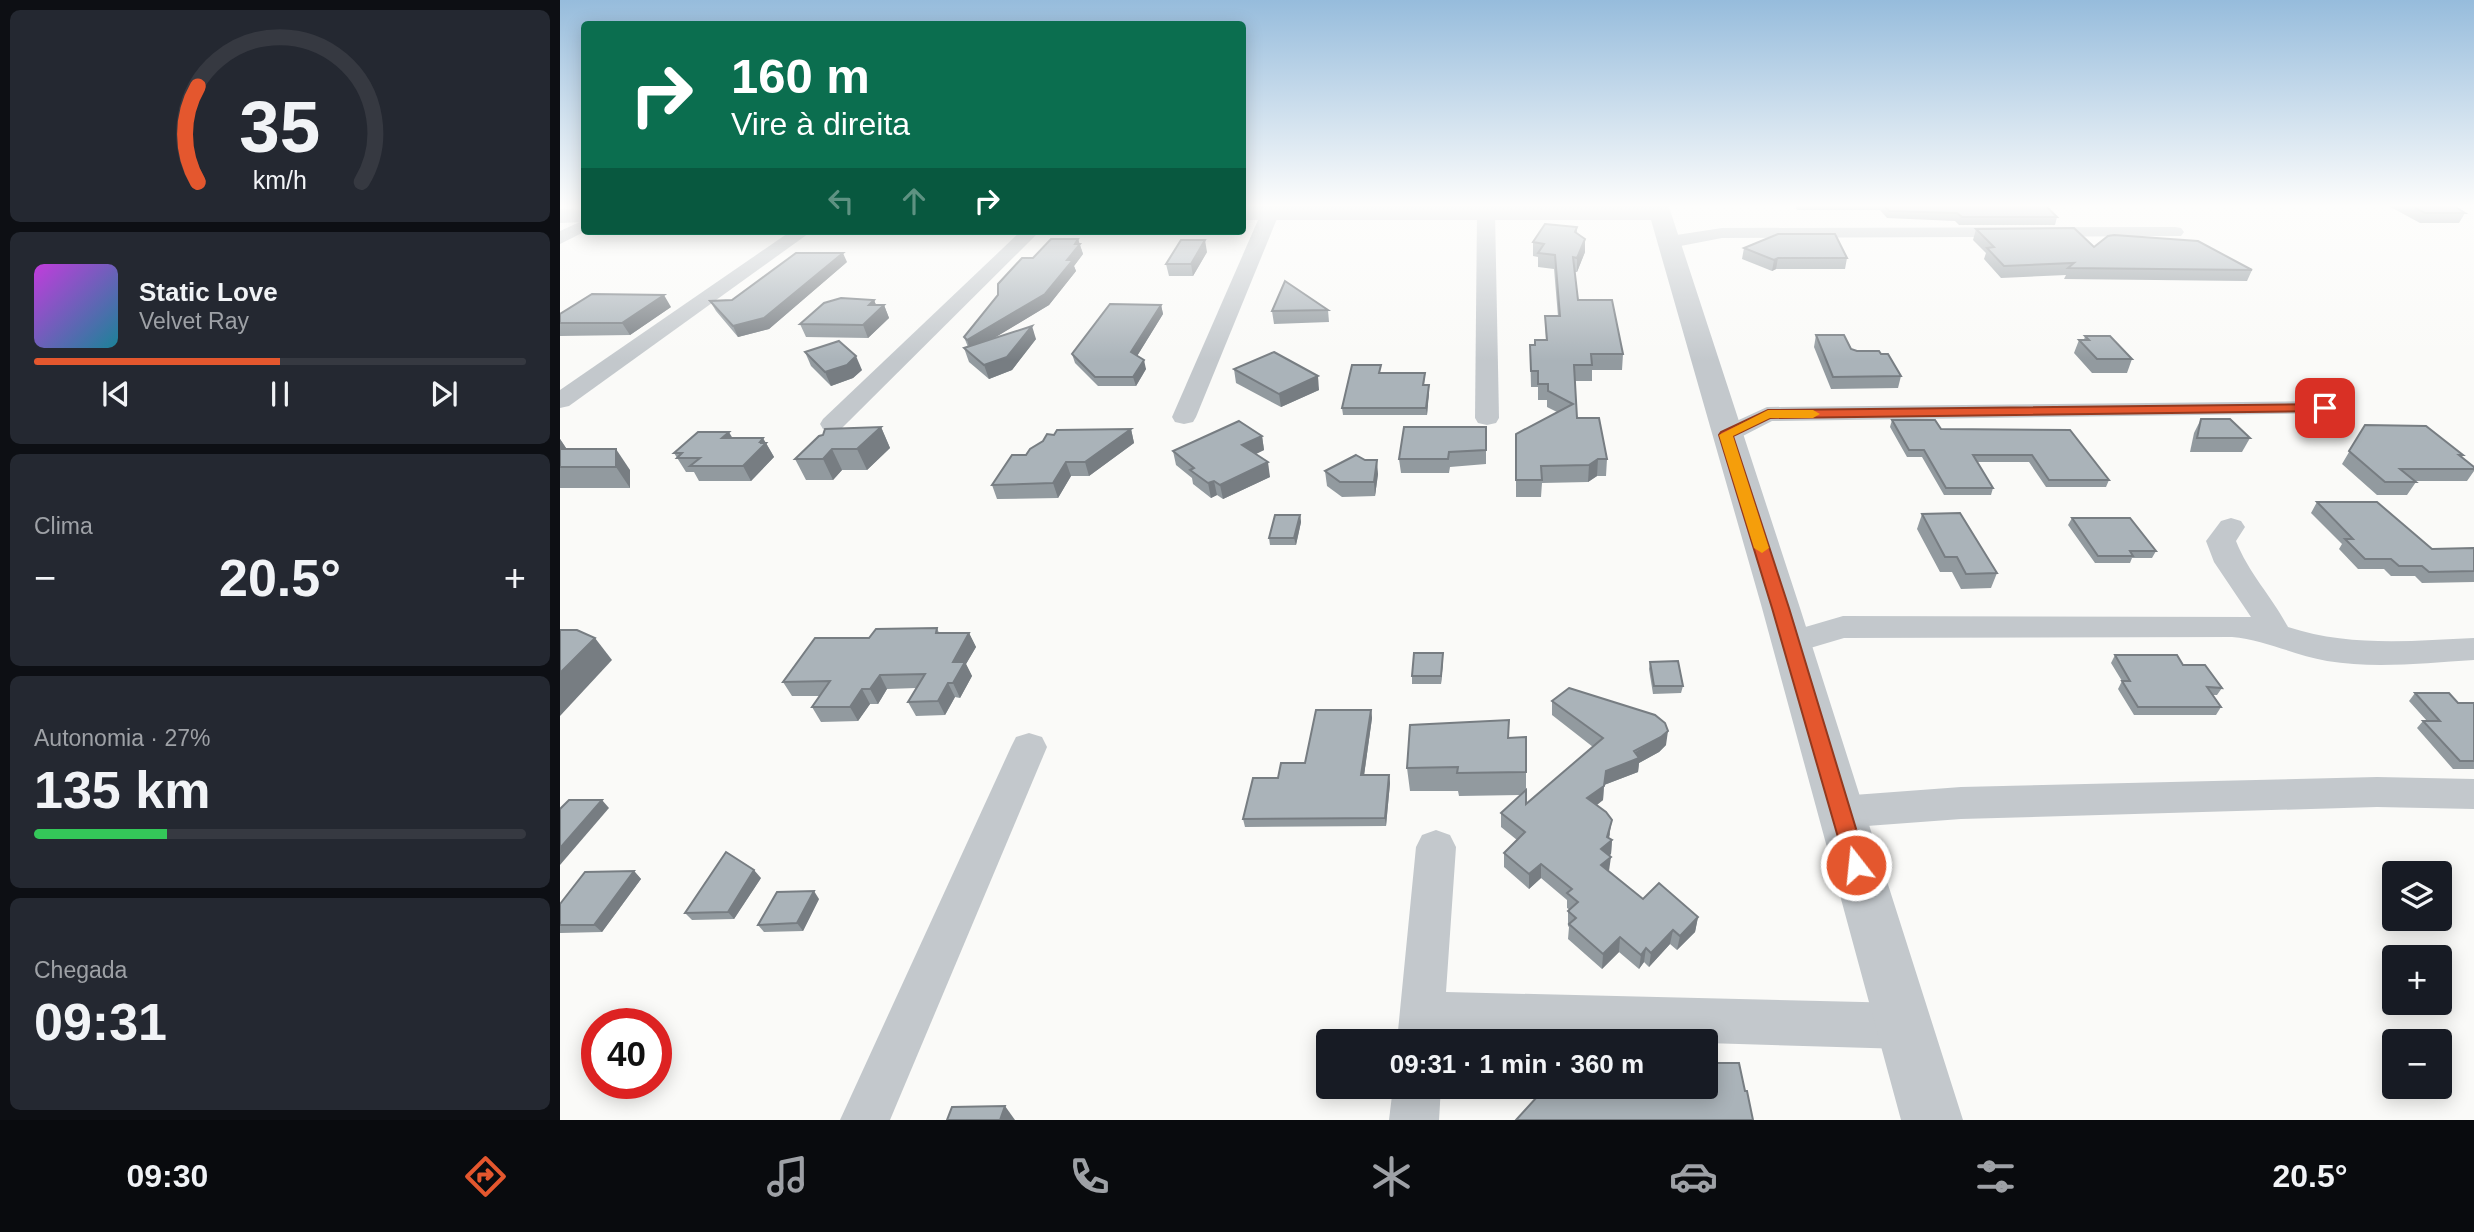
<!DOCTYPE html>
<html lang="pt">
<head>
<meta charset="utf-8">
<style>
	:root { --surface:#171b24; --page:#242831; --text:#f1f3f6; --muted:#9ea1a6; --line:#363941; --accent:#e4572e }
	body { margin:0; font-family:Arial,sans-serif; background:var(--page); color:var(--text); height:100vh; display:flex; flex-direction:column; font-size:26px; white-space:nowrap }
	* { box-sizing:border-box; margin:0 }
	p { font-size:23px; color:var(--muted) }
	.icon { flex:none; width:38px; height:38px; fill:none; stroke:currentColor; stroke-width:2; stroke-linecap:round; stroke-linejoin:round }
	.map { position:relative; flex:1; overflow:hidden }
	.panel { display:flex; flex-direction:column; gap:10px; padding:10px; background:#0d0f14; width:560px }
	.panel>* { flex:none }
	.banner { position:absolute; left:21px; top:21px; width:665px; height:214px; border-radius:7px; box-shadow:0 4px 18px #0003; background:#0b6e4f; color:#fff; overflow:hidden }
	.tools { position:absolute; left:1822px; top:861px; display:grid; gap:14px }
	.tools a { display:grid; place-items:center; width:70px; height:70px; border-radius:7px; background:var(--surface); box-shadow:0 4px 18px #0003; font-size:35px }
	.speed { position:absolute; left:21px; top:1008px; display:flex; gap:14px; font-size:35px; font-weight:700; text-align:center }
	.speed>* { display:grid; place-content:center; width:91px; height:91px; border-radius:50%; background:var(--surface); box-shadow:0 4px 18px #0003; line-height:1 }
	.speed .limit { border:10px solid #d22; background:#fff; color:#111 }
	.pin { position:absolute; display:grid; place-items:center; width:60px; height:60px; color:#fff; margin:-30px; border-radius:14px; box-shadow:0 4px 10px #0006 }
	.me { position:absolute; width:77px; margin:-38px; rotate:344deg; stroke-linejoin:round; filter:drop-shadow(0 0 5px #0008) }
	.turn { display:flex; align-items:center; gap:24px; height:147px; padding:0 35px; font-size:32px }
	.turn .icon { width:91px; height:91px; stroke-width:2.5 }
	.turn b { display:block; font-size:49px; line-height:60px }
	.lanes { display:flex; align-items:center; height:66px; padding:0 35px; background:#0003; justify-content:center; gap:35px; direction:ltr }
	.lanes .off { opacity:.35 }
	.big { font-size:52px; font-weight:800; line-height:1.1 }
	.panel .card { flex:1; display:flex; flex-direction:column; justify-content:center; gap:10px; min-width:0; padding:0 24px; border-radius:10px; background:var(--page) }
	.panel .dial { align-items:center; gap:0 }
	.dial svg { height:182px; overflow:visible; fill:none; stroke:var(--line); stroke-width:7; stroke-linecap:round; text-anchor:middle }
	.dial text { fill:var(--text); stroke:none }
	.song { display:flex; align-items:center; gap:21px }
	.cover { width:84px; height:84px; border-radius:10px; background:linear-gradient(135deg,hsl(290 70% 55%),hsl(190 70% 35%)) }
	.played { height:7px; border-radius:4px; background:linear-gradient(90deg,var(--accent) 50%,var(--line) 50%) }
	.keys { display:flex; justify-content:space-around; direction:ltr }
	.heat { display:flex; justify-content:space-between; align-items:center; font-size:38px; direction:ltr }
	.charge { height:10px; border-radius:5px; background:linear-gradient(90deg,#34c759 27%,var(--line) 0) }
	.trip { position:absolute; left:756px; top:1029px; width:402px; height:70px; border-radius:7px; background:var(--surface); box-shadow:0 4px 18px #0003; font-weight:800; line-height:70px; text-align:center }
	.tab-bar { display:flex; height:112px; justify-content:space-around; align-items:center; background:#090b0e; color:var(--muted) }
	.tab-bar .icon { width:49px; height:49px }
	.tab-bar .on { color:var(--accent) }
	.tab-bar b { font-size:32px; color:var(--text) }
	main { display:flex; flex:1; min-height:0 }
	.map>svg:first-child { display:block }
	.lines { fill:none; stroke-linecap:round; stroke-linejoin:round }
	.minor { fill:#c3c8cc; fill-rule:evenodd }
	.tertiary { fill:#c3c8cc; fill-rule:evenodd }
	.wall { fill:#929a9f }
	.shaded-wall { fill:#777d82 }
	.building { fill:#aab3b9; stroke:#777d82; stroke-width:2 }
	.route { fill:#e4572e; stroke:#94391e; stroke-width:2 }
	.slow { fill:#f59e0b }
</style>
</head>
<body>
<main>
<section class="panel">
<div class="card dial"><svg viewBox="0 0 100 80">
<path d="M14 69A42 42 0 1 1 86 69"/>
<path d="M14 69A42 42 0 0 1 14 27" stroke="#e4572e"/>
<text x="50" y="56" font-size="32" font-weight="700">35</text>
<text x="50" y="72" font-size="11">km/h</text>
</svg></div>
<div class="card">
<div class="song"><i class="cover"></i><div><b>Static Love</b><p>Velvet Ray</p></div></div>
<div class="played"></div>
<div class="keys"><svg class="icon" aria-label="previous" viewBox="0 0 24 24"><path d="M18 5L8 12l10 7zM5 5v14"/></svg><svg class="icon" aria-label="pause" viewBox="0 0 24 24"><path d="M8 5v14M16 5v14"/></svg><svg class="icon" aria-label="next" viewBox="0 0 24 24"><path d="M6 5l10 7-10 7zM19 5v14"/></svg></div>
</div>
<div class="card"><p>Clima</p>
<div class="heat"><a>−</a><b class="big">20.5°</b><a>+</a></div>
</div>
<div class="card"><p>Autonomia · 27%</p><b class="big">135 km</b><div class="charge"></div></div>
<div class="card"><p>Chegada</p><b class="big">09:31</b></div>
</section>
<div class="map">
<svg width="1914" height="1120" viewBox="0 0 1914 1120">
	<rect width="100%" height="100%" fill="#fafaf8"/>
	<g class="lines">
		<g class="minor">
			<path d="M705,204H723L636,417L633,422L624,424L615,422L612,417Z"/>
			<path d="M926,207L935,212L939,418L936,423L927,425L918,423L915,418L917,212Z"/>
			<path d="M24,220L26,231L0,244V231Z"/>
			<path d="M1615,227L1621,228L1624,232L1621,236L1162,238L1110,248L1101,242L1110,236L1162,228Z"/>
			<path d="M231,231H252L9,406L0,408V390Z"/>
			<path d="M461,231H480L281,429L272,431L263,429L260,424L263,419Z"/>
			<path d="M1765,401L1774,403L1777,408L1774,413L1212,421L1175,440L1166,443L1157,440L1153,435L1157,430L1207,407Z"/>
			<path d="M1671,518L1681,521L1685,527L1676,541C1688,572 1712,597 1728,627C1789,647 1851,641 1914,638V660C1865,663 1815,669 1767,661C1734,655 1705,640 1672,637L1284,638L1230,654L1218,651L1214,643L1218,635L1283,616L1691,617L1654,562L1646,541L1661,521Z"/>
			<path d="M469,733L482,737L487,747L330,1120H280L451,747L456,737Z"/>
			<path d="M1817,777L1914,779V809L1817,807L1401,819L1280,828L1266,823L1261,812L1266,801L1280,796L1401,787Z"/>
			<path d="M876,830L890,835L896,847L886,992L1344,1003L1360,1010L1367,1026L1360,1042L1344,1049L1146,1043V1041L884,1037L883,1041H837L856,847L862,835Z"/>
			<path d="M833,1087H881L879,1120H829Z"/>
		</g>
		<g class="tertiary">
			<path d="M1086,204H1108L1111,213L1240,608L1403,1120H1341L1202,608L1091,220H682V206H1087Z"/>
			<path d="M0,209L24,210V222L0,223Z"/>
		</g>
	</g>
	<g class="wall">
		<path d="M1234,204H1489L1488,208L1497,217L1495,225H1399L1395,221L1327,218L1320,210H1237Z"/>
		<path d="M1825,204H1891L1905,213L1899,223H1860Z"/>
		<path d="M1017,227V233L1025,239V252L1017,272H1015L1018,300L1063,354L1062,370H1032V381H1015L1017,418L1047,459L1046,476H1037L1028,482L982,483L981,497H956V434L997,412L987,407V400H978V387H971L970,345H975L986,340L985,316H998L994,269L978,267V257L973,256V242Z"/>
		<path d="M1416,229L1534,247L1692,270L1687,281L1504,279L1506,275L1441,278L1424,259L1426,253L1413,240Z"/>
		<path d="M518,239L523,254L514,266L516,271L489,305L432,339H476L452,370L429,379L409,362L404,348L408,347L404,337L473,258Z"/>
		<path d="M1184,248L1287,258L1285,269H1216L1212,271L1182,259Z"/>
		<path d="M647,252L633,276H609L606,264Z"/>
		<path d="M287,262L209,329L178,337L156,311L150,301L172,300Z"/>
		<path d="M314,300L316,305H324L329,318L308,338L246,337L240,324Z"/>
		<path d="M601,305L603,314L577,356L586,369L576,386H538L515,363L512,354Z"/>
		<path d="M111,307L70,335L0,336V314Z"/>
		<path d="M768,310L769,322L714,324L712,311Z"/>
		<path d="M1256,335L1297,351L1341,376L1338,388L1271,389L1254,347Z"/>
		<path d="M1525,336L1572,359L1567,373H1532L1514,353L1519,340H1524Z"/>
		<path d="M245,352L302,370L293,378L271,386L251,366Z"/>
		<path d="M674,369L759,390L721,407L676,383Z"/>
		<path d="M821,373H865L864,385L869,392L867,415H783L782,408Z"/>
		<path d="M1641,419L1690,438L1682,452H1630L1634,433Z"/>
		<path d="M1332,420L1381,429L1510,430L1549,480L1546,487H1486L1469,462H1417L1433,488L1431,495H1384L1362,457H1347L1330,427Z"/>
		<path d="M1805,425L1903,455L1902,457L1914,467V471L1907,481H1855L1856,482L1847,495H1817L1782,464Z"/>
		<path d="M321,427L330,448L307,470H282L273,480H246L235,459L263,435Z"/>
		<path d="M926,427V464L890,467L889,473H841L839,459Z"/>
		<path d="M571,429L574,443L529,476H511L498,498L437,499L432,485L466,455L494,435Z"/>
		<path d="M702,436L704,450L696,454L710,477L663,499L657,495L651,498L633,484L632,478L616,465L613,451Z"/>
		<path d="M173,438L206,443L214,457L191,481H139L134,472H126L114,453Z"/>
		<path d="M0,439L6,448L5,449L70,470V488H0Z"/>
		<path d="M805,460L818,474L815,496L782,497L767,486L765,471Z"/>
		<path d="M1757,502L1872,549L1914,548V582L1862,583L1855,576H1831L1824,569H1798L1779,549L1782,544L1751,513Z"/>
		<path d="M1362,514L1437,573L1431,588L1401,589L1392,572H1380L1357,529Z"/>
		<path d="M740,515L741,522L736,545H710L709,538Z"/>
		<path d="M1512,518L1596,551L1592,558H1572L1570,563H1535L1508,525Z"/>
		<path d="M377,628L379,633H409L416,647L406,664L412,676L400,698L395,697L385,715L356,716L348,702L356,688L327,689L318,704H310L298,721L261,722L252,707L260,696H232L223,682L309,638Z"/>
		<path d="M1555,655L1623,665L1662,688L1657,695H1653L1661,707L1656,715H1574L1558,689L1562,681L1551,663Z"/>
		<path d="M883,661L881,684H852V676Z"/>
		<path d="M1090,662L1123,686L1121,693L1093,694L1089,669Z"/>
		<path d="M1855,693L1898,703H1914V769H1893L1857,728L1863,721H1867L1849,701Z"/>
		<path d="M992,701L1106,745L1099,752L1079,763L1078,772L1044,785L1043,800L1037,805L1050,834L1049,838L1052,840L1051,854L1049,856V871L1083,899L1138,917L1135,932L1117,950L1110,944L1089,967L1084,962L1079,969L1059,952L1042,969L1008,939L1009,927L1008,926V911L1010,910L1007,908V900L981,878L969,889L944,867V853L957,840L941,827V813L960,795L899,796L898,791H850L847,768L949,738L966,737V804L1033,747L992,715Z"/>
		<path d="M811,710L812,718L804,775H829L830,783L826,826L685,827L683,819L718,778L745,763Z"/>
		<path d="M74,871L81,879L42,932L0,933V904Z"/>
		<path d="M201,878L174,919L132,920L125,913Z"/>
		<path d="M259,899L243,931L204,932L198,925Z"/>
	</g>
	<g class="shaded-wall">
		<path d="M518,239L523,254L514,266L516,271L489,305L411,352L407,340L507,260L515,244Z"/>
		<path d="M1025,239V252L1017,272V258Z"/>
		<path d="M645,240L647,252L633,276L631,264Z"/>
		<path d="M283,253L287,262L209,329L178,337L173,326Z"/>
		<path d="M1218,258L1216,269L1212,271L1214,260Z"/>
		<path d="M104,295L111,307L70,335L62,323Z"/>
		<path d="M314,300L318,310L324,305L329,318L308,338L303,325L309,305Z"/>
		<path d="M601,305L603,314L574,361L571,352Z"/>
		<path d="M472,326L476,339L452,370L429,379L424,365Z"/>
		<path d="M296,356L302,370L293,378L271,386L265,372Z"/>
		<path d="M584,360L586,369L576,386L573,377Z"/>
		<path d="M758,376L759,390L721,407L719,394Z"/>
		<path d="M869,385V392L867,415L866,408Z"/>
		<path d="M321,427L330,448L307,470L297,449Z"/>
		<path d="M571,429L574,443L529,476L525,462Z"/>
		<path d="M169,432L177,446L162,438Z"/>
		<path d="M702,436L704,450L685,459L682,445Z"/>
		<path d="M203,438L214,457L191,481L183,466Z"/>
		<path d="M0,439L6,448L0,453Z"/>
		<path d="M56,449L70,470V488L56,467Z"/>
		<path d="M272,449L282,470L273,480L263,459Z"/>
		<path d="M1038,459L1037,476L1028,482L1029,465Z"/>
		<path d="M817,460L818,474L815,496L814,482Z"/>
		<path d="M506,462L511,476L498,498L493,483Z"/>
		<path d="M708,462L710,477L663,499L660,485Z"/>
		<path d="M654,481L657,495L651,498L648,483Z"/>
		<path d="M740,515L741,522L736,545L734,538Z"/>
		<path d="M409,633L416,647L406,664L412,676L400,698L393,683V662Z"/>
		<path d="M35,638L52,660L0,716V673Z"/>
		<path d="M883,653V661L881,684V676Z"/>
		<path d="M320,675L327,689L318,704L310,689Z"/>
		<path d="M388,683L395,697L385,715L378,701Z"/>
		<path d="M302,689L310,704L298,721L290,707Z"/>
		<path d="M811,710L812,718L803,783L801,775Z"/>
		<path d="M1108,731L1106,745L1099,752L1079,763L1078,772L1044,785L1043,800L1026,813L1027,798L1046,771Z"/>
		<path d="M829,775L830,783L826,826L825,818Z"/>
		<path d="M42,800L49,808L0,865V848Z"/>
		<path d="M1052,820L1048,843L1052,840L1051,854L1039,863L1041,849L1047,837Z"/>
		<path d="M1051,857L1049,871L1041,865Z"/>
		<path d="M981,864V878L969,889V874Z"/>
		<path d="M194,870L201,878L174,919L168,912Z"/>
		<path d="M74,871L81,879L42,932L34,925Z"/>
		<path d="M254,891L259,899L243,931L237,923Z"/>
		<path d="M1138,917L1135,932L1117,950L1120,936Z"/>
		<path d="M1113,930L1110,944L1089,967L1091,953Z"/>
		<path d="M1060,937L1059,952L1042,969L1043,954Z"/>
		<path d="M1086,948L1084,962L1079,969L1081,955Z"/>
		<path d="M445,1106L455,1120H440Z"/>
	</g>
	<g class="building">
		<path d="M1323,204H1488L1486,206L1497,217H1402L1397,213L1329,211Z"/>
		<path d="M1849,204H1891L1905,213H1865Z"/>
		<path d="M985,224L1017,227L1015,232L1025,239L1017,258L1013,257L1018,300H1052L1063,354H1031L1032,365H1014L1017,418H1039L1047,459H1038L1029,465L981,466L982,480H956V434L1013,404L988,391V384H978V371H971L970,345H975V340H987L985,316H1000L995,255L978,253L984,244L973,242Z"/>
		<path d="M1514,228L1534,247L1548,236L1554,235L1638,241L1692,270L1508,268L1514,263L1444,266L1427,248L1434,247L1416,229Z"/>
		<path d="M1218,234H1275L1287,258H1218L1214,260L1184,248Z"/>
		<path d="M491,239H518L515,244H520L507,260H513L485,294L407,340L404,337L438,295V284L462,258H473Z"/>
		<path d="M621,240H645L631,264H606Z"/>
		<path d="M236,253H283L204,318L173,326L150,301L172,300Z"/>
		<path d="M725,281L768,310L712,311Z"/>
		<path d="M32,294L104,295L62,323H0V314Z"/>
		<path d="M281,298L314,300L309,305H324L303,325L240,324L264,303Z"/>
		<path d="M550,304L601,305L571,352L584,360L573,377H535L512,354Z"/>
		<path d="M472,326L447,357L424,365L404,348Z"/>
		<path d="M1256,335H1284L1291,349L1297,351H1319L1321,354H1328L1341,376L1273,377Z"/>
		<path d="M1525,336H1550L1572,359H1537L1519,340H1529Z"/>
		<path d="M279,341L296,356L287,365L265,372L245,352Z"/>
		<path d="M714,352L758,376L719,394L674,369Z"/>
		<path d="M792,365H821L819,373H865L863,385H869L866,408H782Z"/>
		<path d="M1641,419H1670L1690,438H1637Z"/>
		<path d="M1332,420H1375L1381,429L1510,430L1549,480H1489L1472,455H1413L1433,488H1386L1364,450H1349Z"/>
		<path d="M679,421L702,436L682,445L708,462L660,485L654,481L648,483L630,470L634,468L613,451Z"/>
		<path d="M1805,425L1866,426L1903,455H1899L1914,467V469H1840L1856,482H1825L1789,451Z"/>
		<path d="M321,427L297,449H272L263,459H235L259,436L263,435L265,429Z"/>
		<path d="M844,427H926V450L889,452L888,459H839Z"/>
		<path d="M571,429L525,462H506L493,483L432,485L452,455H466L470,449L483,441L487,434L494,435L497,430Z"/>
		<path d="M138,432H169L162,438H203L200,442H202L200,443H206L183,466H130L140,458H117L122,453H114Z"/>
		<rect x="0" y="449" width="56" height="18"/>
		<path d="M796,455L805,460H817L814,482H780L765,471Z"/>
		<path d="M1757,502H1817L1872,549L1914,548V571L1869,572L1862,566H1839L1831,559H1805L1785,539H1793Z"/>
		<path d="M1400,513L1437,573L1406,574L1397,557H1385L1362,514Z"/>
		<path d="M715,515H740L734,538H709Z"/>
		<path d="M1512,518H1570L1596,551H1570L1573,556H1538Z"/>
		<path d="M377,628L376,633H409L393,662H405L393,683H388L378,701L348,702L365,674L320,675L310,689H302L290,707H252L270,681L223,682L255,638H309L316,629Z"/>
		<path d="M0,630H17L35,638L0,673Z"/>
		<path d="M854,653H883L881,676H852Z"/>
		<path d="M1555,655H1617L1623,665H1645L1662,688L1647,687L1661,707H1578L1562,681H1570Z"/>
		<path d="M1118,661L1123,686H1094L1090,662Z"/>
		<path d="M1009,688L1095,715L1105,723L1108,731L1101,737L1074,751L1079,758L1046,771L1044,786L1027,798L1046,812L1052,820L1047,837L1052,840L1041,849L1051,857L1041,865L1083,899L1099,883L1138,917L1120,936L1113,930L1091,953L1086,948L1081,955L1060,937L1043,954L1009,924L1016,918L1008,911L1018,902L1007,893L1012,889L981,864L969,874L944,853L965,832L941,813L966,790V804L1043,738L992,701Z"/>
		<path d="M1855,693H1889L1898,703H1914V761H1900L1863,721H1880Z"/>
		<path d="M756,710H811L801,775H829L825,818L683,819L693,778H718L721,763H745Z"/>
		<path d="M949,720L948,738L966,737V772L897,773L898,767L847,768L850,725Z"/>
		<path d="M9,800H42L0,848V809Z"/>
		<path d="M166,852L194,870L168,912L125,913Z"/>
		<path d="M74,871L34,925H0V904L25,872Z"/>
		<path d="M254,891L237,923L198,925L217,892Z"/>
		<path d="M1146,1063H1179L1185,1091H1187L1193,1120H956L986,1087H1017L1025,1094L1031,1087H1146Z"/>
		<path d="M445,1106L440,1120H387L392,1107Z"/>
	</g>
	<linearGradient id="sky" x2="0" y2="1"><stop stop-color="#96bcdc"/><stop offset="0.57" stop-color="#fdfdfc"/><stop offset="1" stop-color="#fdfdfc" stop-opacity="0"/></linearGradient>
	<rect width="1914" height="361" fill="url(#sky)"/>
	<path class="route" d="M1765,404L1769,405V411L1210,418L1173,436L1229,608L1307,865L1303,872L1296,874L1288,872L1212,608L1159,435L1161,432L1208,410Z"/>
	<path class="slow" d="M1208,410H1253L1260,414L1253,418H1210L1173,436L1209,548L1202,553L1194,548L1159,435Z"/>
</svg>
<div class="tools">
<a><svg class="icon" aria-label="layers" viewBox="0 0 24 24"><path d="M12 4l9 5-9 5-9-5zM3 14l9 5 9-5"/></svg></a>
<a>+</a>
<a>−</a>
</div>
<div class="speed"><div class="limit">40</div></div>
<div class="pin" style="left:1765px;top:408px;background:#d93025"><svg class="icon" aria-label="arrive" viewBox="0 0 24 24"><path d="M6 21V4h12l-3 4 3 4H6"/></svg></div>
<svg class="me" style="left:1296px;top:865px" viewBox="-20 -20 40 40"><circle r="17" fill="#e4572e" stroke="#fff" stroke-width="3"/><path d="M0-11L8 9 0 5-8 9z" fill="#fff"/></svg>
<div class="trip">09:31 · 1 min · 360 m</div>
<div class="banner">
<div class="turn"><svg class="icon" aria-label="right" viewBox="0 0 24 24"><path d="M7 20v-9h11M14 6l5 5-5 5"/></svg><div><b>160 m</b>Vire à direita</div></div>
<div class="lanes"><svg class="icon off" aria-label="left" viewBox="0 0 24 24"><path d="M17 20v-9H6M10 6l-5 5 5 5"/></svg><svg class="icon off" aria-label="ahead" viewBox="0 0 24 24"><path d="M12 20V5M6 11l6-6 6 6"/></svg><svg class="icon" aria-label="right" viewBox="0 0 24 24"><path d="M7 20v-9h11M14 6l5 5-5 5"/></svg></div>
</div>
</div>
</main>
<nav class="tab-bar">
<b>09:30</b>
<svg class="icon on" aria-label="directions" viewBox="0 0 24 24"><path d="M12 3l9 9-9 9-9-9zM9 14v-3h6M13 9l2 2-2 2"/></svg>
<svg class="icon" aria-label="music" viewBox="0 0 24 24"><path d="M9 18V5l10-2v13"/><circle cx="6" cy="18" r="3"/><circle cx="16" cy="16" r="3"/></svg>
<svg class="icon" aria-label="phone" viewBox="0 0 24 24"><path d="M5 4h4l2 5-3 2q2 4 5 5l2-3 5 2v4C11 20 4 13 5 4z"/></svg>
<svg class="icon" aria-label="climate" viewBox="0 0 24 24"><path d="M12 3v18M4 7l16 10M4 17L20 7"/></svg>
<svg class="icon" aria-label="car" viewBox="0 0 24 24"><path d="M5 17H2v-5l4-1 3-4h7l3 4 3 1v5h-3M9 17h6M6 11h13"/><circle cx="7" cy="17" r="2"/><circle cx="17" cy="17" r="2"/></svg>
<svg class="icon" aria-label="filters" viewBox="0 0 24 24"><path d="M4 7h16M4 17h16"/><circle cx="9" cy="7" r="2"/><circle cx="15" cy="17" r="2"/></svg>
<b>20.5°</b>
</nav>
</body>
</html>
